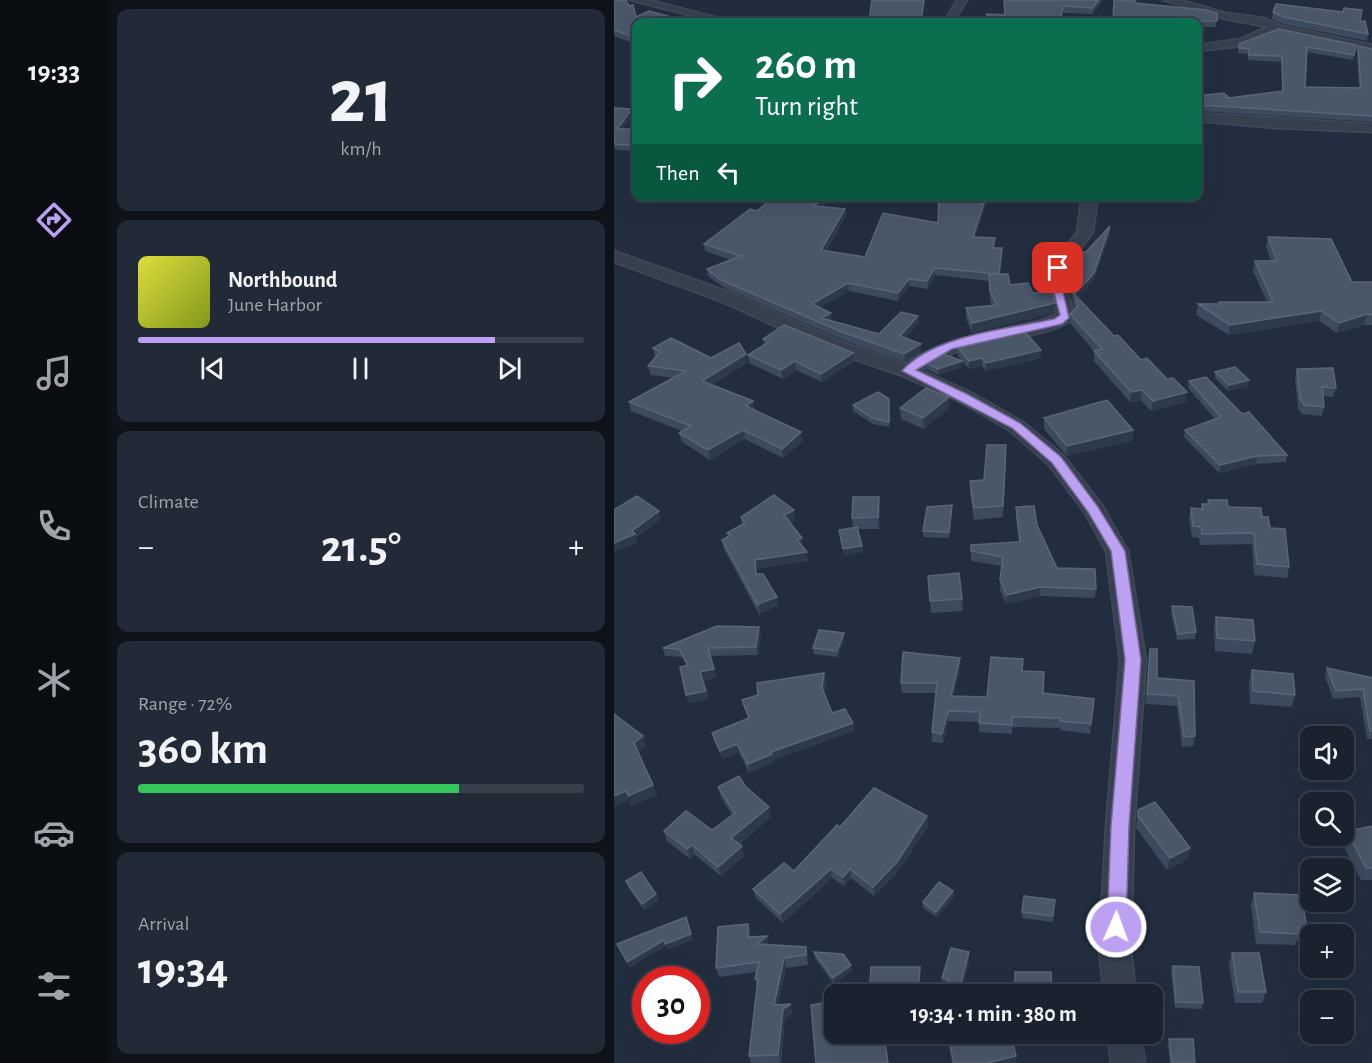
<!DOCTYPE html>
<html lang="en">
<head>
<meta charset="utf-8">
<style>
	:root { --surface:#1a222f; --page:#232a37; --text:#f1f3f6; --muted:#9fa4aa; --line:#383f4b; --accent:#bca0f2 }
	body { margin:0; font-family:"Alegreya Sans",sans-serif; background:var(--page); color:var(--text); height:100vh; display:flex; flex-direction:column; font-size:22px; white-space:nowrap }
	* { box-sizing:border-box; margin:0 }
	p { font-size:20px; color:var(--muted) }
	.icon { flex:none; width:33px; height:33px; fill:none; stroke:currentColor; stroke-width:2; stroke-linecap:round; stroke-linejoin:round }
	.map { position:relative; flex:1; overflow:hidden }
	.sheet { display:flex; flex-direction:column; gap:9px; padding:9px; background:#0e131a; width:506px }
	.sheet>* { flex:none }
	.hud { position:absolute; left:18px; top:18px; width:570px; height:183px; border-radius:12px; box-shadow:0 6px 24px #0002,0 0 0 2px var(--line); background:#0b6e4f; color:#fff; overflow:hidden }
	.controls { position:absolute; left:686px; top:726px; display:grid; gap:12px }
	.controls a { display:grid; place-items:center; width:54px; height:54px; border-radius:12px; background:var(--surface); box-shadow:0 6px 24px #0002,0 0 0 2px var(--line); font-size:30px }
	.speed { position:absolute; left:18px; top:966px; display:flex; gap:12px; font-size:30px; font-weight:700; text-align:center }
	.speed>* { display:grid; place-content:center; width:78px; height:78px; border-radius:50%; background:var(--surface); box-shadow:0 6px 24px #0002,0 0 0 2px var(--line); line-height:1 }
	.speed .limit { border:9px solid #d22; background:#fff; color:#111 }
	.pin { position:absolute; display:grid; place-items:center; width:51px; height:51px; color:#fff; margin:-26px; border-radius:12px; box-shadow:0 3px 9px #0006 }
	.me { position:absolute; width:66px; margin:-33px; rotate:2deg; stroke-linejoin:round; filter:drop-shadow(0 0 4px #0008) }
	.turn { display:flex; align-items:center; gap:21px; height:126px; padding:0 24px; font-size:27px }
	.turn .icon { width:78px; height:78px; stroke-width:2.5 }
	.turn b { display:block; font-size:42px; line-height:51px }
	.then { display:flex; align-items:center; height:57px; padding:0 24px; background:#0003; gap:12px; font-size:22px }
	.big { font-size:45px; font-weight:600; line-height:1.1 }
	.sheet .widget { flex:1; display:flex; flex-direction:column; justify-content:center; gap:9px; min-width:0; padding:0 21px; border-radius:12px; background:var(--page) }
	.sheet .dial { align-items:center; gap:0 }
	.dial b { font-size:78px; line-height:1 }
	.song { display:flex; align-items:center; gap:18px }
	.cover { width:72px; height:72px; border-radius:9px; background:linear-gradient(135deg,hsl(60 70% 55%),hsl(70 70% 35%)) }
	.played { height:6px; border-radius:3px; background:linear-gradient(90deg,var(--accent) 80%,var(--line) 80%) }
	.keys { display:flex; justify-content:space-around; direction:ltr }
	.heat { display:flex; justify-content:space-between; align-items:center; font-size:33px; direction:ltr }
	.charge { height:9px; border-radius:4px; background:linear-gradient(90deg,#34c759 72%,var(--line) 0) }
	.trip { position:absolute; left:210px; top:984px; width:339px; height:60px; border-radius:12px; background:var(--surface); box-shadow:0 6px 24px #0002,0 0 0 2px var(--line); font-weight:600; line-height:60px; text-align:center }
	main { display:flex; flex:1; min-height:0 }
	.tab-bar { display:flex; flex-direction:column; width:108px; justify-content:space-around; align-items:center; background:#0a0e13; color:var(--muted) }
	.tab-bar .icon { width:42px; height:42px }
	.tab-bar .on { color:var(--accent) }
	.tab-bar b { font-size:27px; color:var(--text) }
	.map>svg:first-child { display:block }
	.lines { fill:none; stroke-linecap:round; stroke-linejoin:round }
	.minor-casing { stroke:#3f4958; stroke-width:3 }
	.minor { fill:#36404f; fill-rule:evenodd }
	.wall { fill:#3c4a5d }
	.shaded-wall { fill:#2c3a4c }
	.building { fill:#495769; stroke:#596678; stroke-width:1.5 }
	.route { fill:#bca0f2; stroke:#7a689d; stroke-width:1.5 }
</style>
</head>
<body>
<main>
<nav class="tab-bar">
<b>19:33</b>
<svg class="icon on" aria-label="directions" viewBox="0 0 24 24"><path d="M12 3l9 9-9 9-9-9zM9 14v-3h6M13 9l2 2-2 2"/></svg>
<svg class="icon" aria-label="music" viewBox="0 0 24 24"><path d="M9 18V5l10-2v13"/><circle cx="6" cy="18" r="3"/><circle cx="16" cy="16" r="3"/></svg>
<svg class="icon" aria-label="phone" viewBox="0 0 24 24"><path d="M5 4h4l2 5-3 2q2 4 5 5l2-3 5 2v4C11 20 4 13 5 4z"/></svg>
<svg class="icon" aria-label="climate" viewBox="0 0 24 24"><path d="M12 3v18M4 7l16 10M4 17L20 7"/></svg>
<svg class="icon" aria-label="car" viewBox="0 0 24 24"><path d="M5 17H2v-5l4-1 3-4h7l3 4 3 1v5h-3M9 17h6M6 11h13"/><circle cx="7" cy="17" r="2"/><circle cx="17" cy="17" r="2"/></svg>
<svg class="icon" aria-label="filters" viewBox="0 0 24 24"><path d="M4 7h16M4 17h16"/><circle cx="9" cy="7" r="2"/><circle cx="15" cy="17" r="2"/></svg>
</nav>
<section class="sheet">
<div class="widget dial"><b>21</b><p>km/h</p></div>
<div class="widget">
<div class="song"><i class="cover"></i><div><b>Northbound</b><p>June Harbor</p></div></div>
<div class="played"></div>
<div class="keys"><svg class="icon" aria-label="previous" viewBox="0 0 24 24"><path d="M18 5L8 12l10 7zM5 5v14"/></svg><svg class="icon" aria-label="pause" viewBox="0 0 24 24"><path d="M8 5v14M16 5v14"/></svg><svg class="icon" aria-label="next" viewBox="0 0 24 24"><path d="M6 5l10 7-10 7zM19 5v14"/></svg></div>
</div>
<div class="widget"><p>Climate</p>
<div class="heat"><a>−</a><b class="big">21.5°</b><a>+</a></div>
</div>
<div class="widget"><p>Range · 72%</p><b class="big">360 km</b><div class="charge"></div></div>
<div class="widget"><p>Arrival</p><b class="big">19:34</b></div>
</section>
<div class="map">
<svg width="759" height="1063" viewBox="0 0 759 1063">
	<rect width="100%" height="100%" fill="#222e3f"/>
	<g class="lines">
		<g class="minor-casing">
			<g id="minor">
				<path d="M16,0H35L120,22H102Z"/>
				<path d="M343,0H353L340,22H330Z"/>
				<path d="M549,0H566L612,13L650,18L668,26L759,45V52L664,32L653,34L629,46L584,51V45L626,39L653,27L607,18Z"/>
				<path d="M584,113L759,124V132L662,128L584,121Z"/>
				<path d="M468,196H484L479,232L448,274L461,316C447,335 378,341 354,348C337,353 321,360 307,370L356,392L409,422L449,455L488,505L514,551L532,660L520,827L517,951L522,994H490L485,951L492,827L506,660L492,551L471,513L435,465L395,430L342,400L286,375L214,350L106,301L0,262V251L118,293L228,342L291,364C322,343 357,335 393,328C410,324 427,322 443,314L432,274L463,232Z"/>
				<path d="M493,1034H527L531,1063H497Z"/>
			</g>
		</g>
		<use href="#minor" class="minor"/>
	</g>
	<g class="wall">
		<path d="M0,0L22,22V44L0,36Z"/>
		<path d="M390,0H489L479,14L450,13L390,15Z"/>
		<path d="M521,3L603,13L602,27H584V22H499Z"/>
		<path d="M659,12H729L746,22L754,34L753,41L669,24L658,19Z"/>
		<path d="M625,44L742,45L739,60L693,52L691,87L745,88L743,51L744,46L759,53V122L584,111V112V96L615,98L668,91L667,62L634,60V54L624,53Z"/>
		<path d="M0,108L19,114L8,129H22V151L4,150L0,148Z"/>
		<path d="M161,196H216V199L208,207L231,209L232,216L212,251L251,257L324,223L325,196H372L373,201L361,237L381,238L380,248H388L386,274L396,285L419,293L441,303L440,313L358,333L352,318V308L378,305L376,301L375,281L321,275L314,289L295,286L284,301L235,291L205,308L218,320L216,321L265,334L304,316L305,323L291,338L307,352L291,362L229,340L109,287L94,276L93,269L117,260L91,251L90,244L143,211Z"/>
		<path d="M496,226V234L479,281L464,298L500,336L527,360L572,402L537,411L527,400L516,402L480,361V351L456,323V314L461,309L453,279V271Z"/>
		<path d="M654,237L738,282H759V325H750L723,333L705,321L615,335L582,315L584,304H605V302H653L639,271L641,261H657L652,247Z"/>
		<path d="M149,339L239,353L240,361L208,382L182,370L169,379L135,363L134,355L150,345Z"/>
		<path d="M364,340L427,358L372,371L368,366L355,369L348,361V367L324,375L313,369L312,363L348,361L344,356V348L364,343Z"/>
		<path d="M39,348L97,358L132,354L133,363L98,385L141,410L189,441L169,458L131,439L96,460L68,442L65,433L68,431L17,411L15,402L59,378L37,375L34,366L41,358Z"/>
		<path d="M683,369L722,388L719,397L709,396L710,407L708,416L688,414L684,408L681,378Z"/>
		<path d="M601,372L634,386L614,391L601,378Z"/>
		<path d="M575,381L673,455L672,462L642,464L605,473L570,437L571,430L601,419L574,388Z"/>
		<path d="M239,405H276L275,427L259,424L239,411Z"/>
		<path d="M286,408H335L310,429L287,419Z"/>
		<path d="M430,418L519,430L518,441L453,456L430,429Z"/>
		<path d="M392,456L389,517L360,520L356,493V481L370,480Z"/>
		<path d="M594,500L648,517L656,528L675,567L673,578L640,575L638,544L586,545L585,538L578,537L575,519L577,508L587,509L588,504H594Z"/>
		<path d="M402,507L423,525L443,568L482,589L481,598L426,596L392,604L386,590L388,566L357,561V545L405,542L402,516Z"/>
		<path d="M266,509L265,529H244L249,552L230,555L225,530L239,528L238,518Z"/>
		<path d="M338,511L335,538L309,537V531Z"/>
		<path d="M127,517L181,520L176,522L189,547L194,561L142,569L143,574L164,606L146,613V616L110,549L108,540L114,537L113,533L128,525Z"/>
		<path d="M314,576L348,599L349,611L317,613Z"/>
		<path d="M558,606L582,632L581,639L563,640L557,612Z"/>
		<path d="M602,617L641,641L638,654L601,651L600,629Z"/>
		<path d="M230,633V639L224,657L200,654L199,648Z"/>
		<path d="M147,635L144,655L96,656L102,677L89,681L95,699L75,703L72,695V665L68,657L51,656L49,648Z"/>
		<path d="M536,649L543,678L580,681L581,736L579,746L568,747L563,706L531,704Z"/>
		<path d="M346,658V668L340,696L373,697L409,671L429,693L480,699L476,734L446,730V728L398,727V734L365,732V722L334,721L329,743L318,742V732L322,693H288L287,683Z"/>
		<path d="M713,668L759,678V739H753L746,697L719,699L711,676Z"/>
		<path d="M638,670L681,695L678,707L636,704L635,683Z"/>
		<path d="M210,673L212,682L210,693L218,713L239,723L240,731L159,760L160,762L135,773L125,752L109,759L100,741L98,733L134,718L128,700Z"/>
		<path d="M131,786L157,817L125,844L128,846L130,856L107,876L81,855L76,859L53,841L50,831L98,830L118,815L107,797L104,787Z"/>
		<path d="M524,810L576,848L573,860L553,870L522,828Z"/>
		<path d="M688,819L696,836L694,840L687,825Z"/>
		<path d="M314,826L284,872L260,896L237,878L230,886L218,878L169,923L142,898L139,889L180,871L226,827Z"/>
		<path d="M759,826V880H747L728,843L733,831Z"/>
		<path d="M12,881L42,894L45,900L30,910L14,887Z"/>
		<path d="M640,893L693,928L689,940H683L681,945L642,944L637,905Z"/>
		<path d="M340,897L323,917L309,908V902Z"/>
		<path d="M441,900L439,922L408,918V912Z"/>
		<path d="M137,934V937L153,936L155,945L192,947L194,958V965L172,968L164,1004L179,1014L171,1019L167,1063H137L135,1056L143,987L141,979L142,972L105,977L102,968Z"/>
		<path d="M200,952L238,971L220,984L201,958Z"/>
		<path d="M618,953L652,992L648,1003H621L615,964Z"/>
		<path d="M355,962L347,994H336L334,990L329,988L328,978Z"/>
		<path d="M559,966L589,1003L588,1009L561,1008L557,972Z"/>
		<path d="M401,972L438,990V994H401Z"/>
		<path d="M334,1036L402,1063H338L335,1046Z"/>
		<path d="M555,1039L581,1063H556L554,1044Z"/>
	</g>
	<g class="shaded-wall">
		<path d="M485,0H489L479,14V8Z"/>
		<path d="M450,6V13L447,22H445Z"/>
		<path d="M18,109L19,114L4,134L3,129Z"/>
		<path d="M211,196H216V199L201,213L200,206Z"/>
		<path d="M372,196L373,201L359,244V237Z"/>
		<path d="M231,209L232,216L208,257L207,250Z"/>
		<path d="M496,226V234L479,281L462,300L460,294Z"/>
		<path d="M321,268V275L314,289L313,281Z"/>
		<path d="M295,279V286L284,301V293Z"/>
		<path d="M234,283L235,291L198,312V304Z"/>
		<path d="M441,303L440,313L358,333V323Z"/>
		<path d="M707,311L705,321L615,335L616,325Z"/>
		<path d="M217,313L218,320L210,324L207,318Z"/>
		<path d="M753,314L750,325L723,333L725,323Z"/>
		<path d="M304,316L305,323L286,344V336Z"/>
		<path d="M307,344V352L291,362L290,354Z"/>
		<path d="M427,350V358L372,371V363Z"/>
		<path d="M239,353L240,361L208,382L207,374Z"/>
		<path d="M132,354L133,363L90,390L88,381Z"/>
		<path d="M368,358V366L355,369V361Z"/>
		<path d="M181,361L182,370L169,379L167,370Z"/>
		<path d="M348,361V367L324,375V369Z"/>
		<path d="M635,380L634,386L614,391L615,385Z"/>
		<path d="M528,390L527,400L516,402L517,392Z"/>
		<path d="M573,392L572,402L537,411L539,401Z"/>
		<path d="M335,397V408L310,429L309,418Z"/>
		<path d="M139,401L141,411L132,406Z"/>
		<path d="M129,430L131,439L96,460L94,450Z"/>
		<path d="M519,430L518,441L453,456V446Z"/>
		<path d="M187,432L189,441L169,458L168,449Z"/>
		<path d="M643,456L642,464L605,473L606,465Z"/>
		<path d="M265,497L266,509L265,529L264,517Z"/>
		<path d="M338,505V511L335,538V532Z"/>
		<path d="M180,510L181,520L172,525L170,515Z"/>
		<path d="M45,511L47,519L22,538L23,543L0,552V543L18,531Z"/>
		<path d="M188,538L189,547L183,540Z"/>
		<path d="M248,546L249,552L230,555L229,549Z"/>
		<path d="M193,552L194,561L142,569L144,583L141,560Z"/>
		<path d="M426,587V596L392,604L393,595Z"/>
		<path d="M163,597L164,606L146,613V616L144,604Z"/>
		<path d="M145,627L147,635L144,655L142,647Z"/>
		<path d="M230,633V639L224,657L223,651Z"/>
		<path d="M346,658V668L338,705L337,696Z"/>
		<path d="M100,669L102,677L88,681L86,672Z"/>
		<path d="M210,673L212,682L210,696L208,688Z"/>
		<path d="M92,691L95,699L75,703L72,695Z"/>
		<path d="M334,711V721L329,743L328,734Z"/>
		<path d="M239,723L240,731L159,760L160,762L135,773L134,764L157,752Z"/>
		<path d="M29,736L32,746L23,753L20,743Z"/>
		<path d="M123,744L125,752L109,759L106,751Z"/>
		<path d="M39,785L43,795L17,806L14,796Z"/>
		<path d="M12,791L15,801L0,807V796Z"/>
		<path d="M155,807L157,817L120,847L117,838Z"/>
		<path d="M313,816L314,826L284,872L260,896L259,887Z"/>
		<path d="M696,834V836H720L694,840Z"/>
		<path d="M78,845L81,855L76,859L73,849Z"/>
		<path d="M128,846L130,856L107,876L104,867Z"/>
		<path d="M576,848L573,860L553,870L556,858Z"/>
		<path d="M217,869L218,878L169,923L166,914Z"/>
		<path d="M236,869L237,878L230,886L229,877Z"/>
		<path d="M339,891L340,897L323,917L322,912Z"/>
		<path d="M42,894L45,900L30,910L28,904Z"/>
		<path d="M72,917L79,940L54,950L52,946L15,968L13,962Z"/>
		<path d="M134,924L137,934V947L134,937Z"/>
		<path d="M153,936L155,946L143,944Z"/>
		<path d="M192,947L194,958V965L192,955Z"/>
		<path d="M355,952V962L347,994H344Z"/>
		<path d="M170,958L172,968L162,1014L160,1005Z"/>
		<path d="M237,965L238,971L220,984L219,978Z"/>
		<path d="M306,967V994H304Z"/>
		<path d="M177,1004L179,1014L171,1019L166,1063L164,1055L169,1009Z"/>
		<path d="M402,1056V1063H373Z"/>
	</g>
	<g class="building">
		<path d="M0,0H12L15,6L19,5L22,17L35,11L76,22H22V38L0,30Z"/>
		<path d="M258,0H310L307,22H255Z"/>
		<path d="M390,0H485L479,8L450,6L445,22H372L373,14L391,15Z"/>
		<path d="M500,0H521V3L592,10L603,13V21L499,22Z"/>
		<path d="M662,4L729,12L730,8L748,10L746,22L751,21L754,34L670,17L659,12Z"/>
		<path d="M665,29L742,45L740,55L693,47L691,87L747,88L744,46L757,49L759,53V116L585,105L584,107V96L610,93L615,98L669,91L668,56L635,55V49L625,48V44Z"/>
		<path d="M0,108L18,109L3,129H22V146L0,144Z"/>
		<path d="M161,196H211L200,206L231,209L207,250L251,257L269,213L324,223L325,196H372L359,237L381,238L379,248H388L385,274L321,268L313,281L295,279L284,293L234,283L198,304L217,313L207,318L265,334L287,312L304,316L286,336L307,344L290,354L228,332L107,280L93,269L127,256L90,244L136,209L143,211Z"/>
		<path d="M496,226L480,273L460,295L453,271L469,252H472Z"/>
		<path d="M654,237L717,239L738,282H759V315L753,314L725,323L707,311L616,325L584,304H606L605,302H659L641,261H663Z"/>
		<path d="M375,274H394L396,285L414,283L419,293L438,292L441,303L358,323L352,308L383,305L376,291Z"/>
		<path d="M460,294L500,336L504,335L527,360L533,358L553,379L559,378L573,392L539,401L528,390L517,392L480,351L488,349L456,314L464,306Z"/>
		<path d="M170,325L239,353L207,374L181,361L167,370L134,355L156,341L149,339Z"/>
		<path d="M410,331L427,350L372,363L368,358L355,361L344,348L365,342L364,340Z"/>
		<path d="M57,338L97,358L125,343L132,354L88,381L139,401L132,406L187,432L168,449L129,430L94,450L65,433L77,426L15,402L72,371L34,366L46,352L39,348Z"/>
		<path d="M329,354L348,361L324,369L312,363Z"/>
		<path d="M621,367L635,380L615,385L601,372Z"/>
		<path d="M719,368L722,388L708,387L710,407L690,405L686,399L683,369Z"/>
		<path d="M592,377L628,414L635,412L673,455L643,456L606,465L571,430L607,417L575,381Z"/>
		<path d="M312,388L335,397L309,418L286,408Z"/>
		<path d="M264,392L275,399V422L258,418L239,405Z"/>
		<path d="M493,400L519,430L453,446L430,418Z"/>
		<path d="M373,445H392L389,506L360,508L356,481L370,480Z"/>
		<path d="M160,495L180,510L170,515L188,538L183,540L193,552L141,560L142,574H149L163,597L144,604V606L108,540L117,535L113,533L131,523L127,517Z"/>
		<path d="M23,496L45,511L18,531L21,534L0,543V510Z"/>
		<path d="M239,497H265L264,517L238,518Z"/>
		<path d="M594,500H613L614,507L647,508L648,517H654L656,528L671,529L675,567L643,564L640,533L588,534L587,527L579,526L577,508L589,509L588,504H595Z"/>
		<path d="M338,505L335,532L309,531L313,507Z"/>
		<path d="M420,506L423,525L443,568L481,569L482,589L426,587L393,595L386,580L389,557L357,551V545L406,542L402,507Z"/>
		<path d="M243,527L248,546L229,549L225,530Z"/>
		<path d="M345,573L348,599L316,601L314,576Z"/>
		<path d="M558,606L578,607L582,632L564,634Z"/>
		<path d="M602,617L639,620L641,641L603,638Z"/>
		<path d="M103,626L145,627L142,647L94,648L100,669L86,672L92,691L72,695L66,667L74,665L65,649L49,648Z"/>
		<path d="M205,630L230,633L223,651L199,648Z"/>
		<path d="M536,649H543V678L580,681L581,736L570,737L564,696L533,694Z"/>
		<path d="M289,652L346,658L337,696L373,697L377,657L409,659L408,671L430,672L429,693L480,699L477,724L446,721L447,718L398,717V725L365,723L366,712L334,711L328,734L318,732L323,683H287Z"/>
		<path d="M713,668L759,678V731H756L749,689L722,691Z"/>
		<path d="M638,670L679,674L681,695L639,691Z"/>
		<path d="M210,673L208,688L218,713L231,709L239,723L157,752L158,754L134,764L123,744L106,751L98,733L135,718L128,700L144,695L143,683Z"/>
		<path d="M0,714L29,736L20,743L39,785L14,796L12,791L0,796Z"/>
		<path d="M125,776L131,786L155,807L117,838L128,846L104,867L78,845L73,849L50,831L72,811L98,830L121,813L104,787Z"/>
		<path d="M260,788L313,816L283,862L259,887L236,869L229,877L217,869L166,914L139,889L170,863L180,871L223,825L226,827Z"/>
		<path d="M541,802L576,848L556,858L524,816V810Z"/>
		<path d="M696,818V834L688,819Z"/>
		<path d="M759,826V868H752L733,831Z"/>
		<path d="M27,872L42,894L28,904L12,881Z"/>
		<path d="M325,882L339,891L322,912L309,902Z"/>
		<path d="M640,893L687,895L693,928H684L685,934L646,932Z"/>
		<path d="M410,896L441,900L439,916L408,912Z"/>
		<path d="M72,917L77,934L51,944L50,940L13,962L3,944Z"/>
		<path d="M134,924V937L153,936L143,944L192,947V955L170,958L160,1005L177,1004L169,1009L164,1055L135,1056L144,979H141L145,962L102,968L104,927Z"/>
		<path d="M337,948L355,952L344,994H338L334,979L328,978Z"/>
		<path d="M200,952L229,954L237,965L219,978Z"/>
		<path d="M618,953H645L652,992H624Z"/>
		<path d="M559,966L585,967L589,1003L562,1002Z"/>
		<path d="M257,967H306L304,994H255Z"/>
		<path d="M401,972H437L438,990H401Z"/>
		<path d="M394,986L397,994H365Z"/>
		<path d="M220,1001V1034H270L274,1063H202L197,1005Z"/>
		<path d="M343,1034H397L402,1056L373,1063H340L334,1036Z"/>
		<path d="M555,1039H579L581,1063H558Z"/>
	</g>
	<path class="route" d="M441,266L449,268L445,274L455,318L448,324L338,349L302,370L353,394L406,423L447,457L484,507L511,551L527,660L515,826L512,927L509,933L502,936L496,933L493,927L497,826L511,660L497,551L474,512L438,463L398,428L288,371C319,335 395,329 440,319L446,315L435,274Z"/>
</svg>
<div class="controls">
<a><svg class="icon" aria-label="sound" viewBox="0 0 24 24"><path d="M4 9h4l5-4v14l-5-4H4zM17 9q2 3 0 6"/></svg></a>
<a><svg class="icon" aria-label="search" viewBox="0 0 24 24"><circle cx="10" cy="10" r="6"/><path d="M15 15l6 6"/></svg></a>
<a><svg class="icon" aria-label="layers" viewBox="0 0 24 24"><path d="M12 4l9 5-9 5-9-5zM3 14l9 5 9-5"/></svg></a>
<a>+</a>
<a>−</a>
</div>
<div class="speed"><div class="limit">30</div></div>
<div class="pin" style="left:444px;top:268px;background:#d93025"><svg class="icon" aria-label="arrive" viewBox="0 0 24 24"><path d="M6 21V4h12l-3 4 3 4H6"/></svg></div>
<svg class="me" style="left:502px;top:927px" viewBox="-20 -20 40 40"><circle r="17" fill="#bca0f2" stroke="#fff" stroke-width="3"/><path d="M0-11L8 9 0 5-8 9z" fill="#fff"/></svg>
<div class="trip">19:34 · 1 min · 380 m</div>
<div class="hud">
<div class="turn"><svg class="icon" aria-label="right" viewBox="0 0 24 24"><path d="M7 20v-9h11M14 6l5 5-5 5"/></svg><div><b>260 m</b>Turn right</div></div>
<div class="then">Then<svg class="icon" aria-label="left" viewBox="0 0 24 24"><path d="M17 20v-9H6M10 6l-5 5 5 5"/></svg></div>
</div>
</div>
</main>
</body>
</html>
